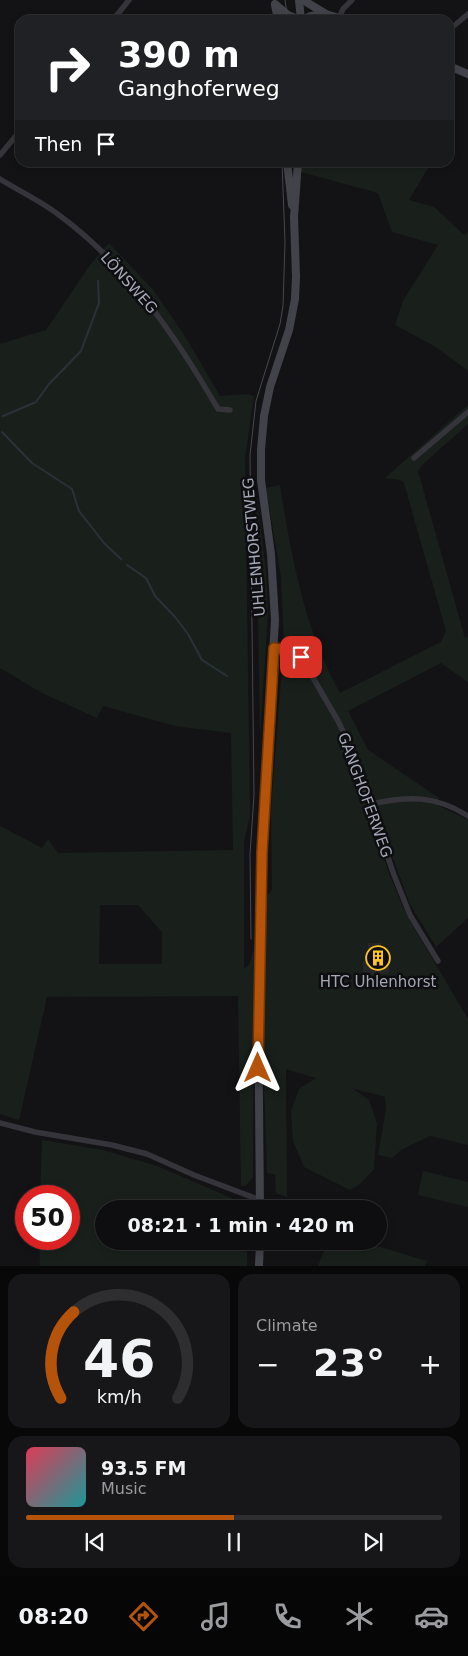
<!DOCTYPE html>
<html lang="en">
<head>
<meta charset="utf-8">
<style>
	:root { --surface:#0e0e10; --page:#171719; --text:#f1f3f6; --muted:#9b9c9f; --line:#2e2e30; --accent:#b45309 }
	body { margin:0; font-family:"DejaVu Sans",sans-serif; background:var(--page); color:var(--text); height:100vh; display:flex; flex-direction:column; font-size:19px; white-space:nowrap }
	* { box-sizing:border-box; margin:0 }
	p { font-size:16px; color:var(--muted) }
	.icon { flex:none; width:28px; height:28px; fill:none; stroke:currentColor; stroke-width:2; stroke-linecap:round; stroke-linejoin:round }
	.map { position:relative; height:1266px; overflow:hidden }
	.details { display:flex; flex-direction:column; gap:8px; padding:8px; background:#080809; flex:1 }
	.details>* { flex:none }
	.guide { position:absolute; left:15px; top:15px; width:439px; height:152px; border-radius:15px; box-shadow:0 2px 8px #0003,0 0 0 1px var(--line); background:#202124; color:#fff; overflow:hidden }
	.speed { position:absolute; left:15px; top:1185px; display:flex; gap:10px; font-size:25px; font-weight:700; text-align:center }
	.speed>* { display:grid; place-content:center; width:65px; height:65px; border-radius:50%; background:var(--surface); box-shadow:0 2px 8px #0003,0 0 0 1px var(--line); line-height:1 }
	.speed .limit { border:8px solid #d22; background:#fff; color:#111 }
	.pin { position:absolute; display:grid; place-items:center; width:42px; height:42px; color:#fff; margin:-21px; border-radius:10px; box-shadow:0 2px 8px #0006 }
	.me { position:absolute; width:55px; margin:-28px; rotate:0deg; stroke-linejoin:round; filter:drop-shadow(0 0 4px #0008) }
	.turn { display:flex; align-items:center; gap:18px; height:105px; padding:0 20px; font-size:22px }
	.turn .icon { width:65px; height:65px; stroke-width:2.5 }
	.turn b { display:block; font-size:35px; line-height:42px }
	.then { display:flex; align-items:center; height:48px; padding:0 20px; background:#0003; gap:10px; font-size:19px }
	.big { font-size:38px; font-weight:700; line-height:1.1 }
	.details .tile { flex:1; display:flex; flex-direction:column; justify-content:center; gap:8px; min-width:0; padding:0 18px; border-radius:15px; background:var(--page) }
	.details .dial { align-items:center; gap:0 }
	.dial svg { height:130px; overflow:visible; fill:none; stroke:var(--line); stroke-width:7; stroke-linecap:round; text-anchor:middle }
	.dial text { fill:var(--text); stroke:none }
	.song { display:flex; align-items:center; gap:15px }
	.cover { width:60px; height:60px; border-radius:8px; background:linear-gradient(135deg,hsl(350 70% 55%),hsl(180 70% 35%)) }
	.played { height:5px; border-radius:2px; background:linear-gradient(90deg,var(--accent) 50%,var(--line) 50%) }
	.keys { display:flex; justify-content:space-around; direction:ltr }
	.heat { display:flex; justify-content:space-between; align-items:center; font-size:28px; direction:ltr }
	.details .tiles { flex:1; display:grid; gap:8px; grid-template-columns:1fr 1fr }
	.tile:last-child { grid-column:span 2 }
	.trip { position:absolute; left:95px; top:1200px; width:292px; height:50px; border-radius:25px; background:var(--surface); box-shadow:0 2px 8px #0003,0 0 0 1px var(--line); font-weight:700; line-height:50px; text-align:center }
	.dock { display:flex; height:80px; justify-content:space-around; align-items:center; background:#060606; color:var(--muted) }
	.dock .icon { width:35px; height:35px }
	.dock .current { color:var(--accent) }
	.dock b { font-size:22px; color:var(--text) }
	.map>svg:first-child { display:block }
	.green { fill:#19201b; fill-rule:evenodd }
	.lines { fill:none; stroke-linecap:round; stroke-linejoin:round }
	.stream { stroke:#293139; stroke-width:2 }
	.building { fill:#262629 }
	.street { stroke:#34343a; stroke-width:5.5 }
	.secondary { stroke:#42434a; stroke-width:8 }
	.tram { stroke:#47484f; stroke-width:1 }
	.route-casing { stroke:#753606; stroke-width:12 }
	.route { stroke:#b45309; stroke-width:9 }
	.labels { text-anchor:middle; stroke-width:5; stroke-linejoin:round; paint-order:stroke }
	.street-label { font-size:15px; fill:#a4a8b6; stroke:#0e0e10 }
	.poi-label { font-size:15px; fill:#a4a8b6; stroke:#0e0e10 }
</style>
</head>
<body>
<div class="map">
<svg width="468" height="1266" viewBox="0 0 468 1266">
	<rect width="100%" height="100%" fill="#131315"/>
	<g class="green">
		<path d="M301,163H431L409,200L434,207L464,235L468,232V371L436,347L395,325L403,301L438,245L392,232L378,193L301,172Z"/>
		<path d="M109,243L154,291L183,333L220,396L247,394L254,396L245,458L250,815L244,842V969L249,965L254,949L253,1177L246,1186H241L238,996L47,997L19,1120L0,1114V826L42,848L48,839L58,853L233,850L231,733L175,726L103,706L97,718L42,693L0,668V344L46,330L90,265ZM100,905H138L162,932V964H99Z"/>
		<path d="M468,405V424L423,464L418,471L465,638L468,637V682L441,663L348,711L368,750L439,798L437,805L468,820V918L436,947L410,904L383,831L375,833L390,876L407,916L468,1019V1145L430,1136L401,1150L392,1158L378,1155L386,1109L385,1097L352,1088L369,1100L377,1123L374,1169L360,1184L350,1190L304,1167L293,1141L291,1111L299,1089L316,1078L286,1069L287,1197L276,1193L275,1174L267,1173L263,1055L265,898L272,890L271,809L284,642L281,577L266,488L280,485C291,556 305,631 340,693L441,642L446,631L404,483L400,480L385,478Z"/>
		<path d="M256,490L266,572L268,613L260,734Z"/>
		<path d="M42,1140L103,1150L157,1166L243,1203L245,1209H104V1241H247V1266H40L39,1239H69V1196H40Z"/>
		<path d="M423,1171L468,1182V1207L418,1195Z"/>
		<path d="M328,1241H360L427,1261L425,1266H318Z"/>
	</g>
	<g class="lines">
		<g class="stream">
			<path d="M3,416L36,402L49,384L81,351L99,303L98,281"/>
			<path d="M2,432L32,463L72,489L79,511L104,543L121,559"/>
			<path d="M127,565L146,578L155,596L175,617L188,634L202,660L227,676"/>
		</g>
	</g>
	<path class="building" d="M368,943H381V954H389V973L368,976V974H363V962H368Z"/>
	<g class="lines">
		<g class="street">
			<path d="M339,18L343,9L352,0"/>
			<path d="M113,20L129,0"/>
			<path d="M449,30L468,14"/>
			<path d="M0,155L20,131"/>
			<path d="M0,179C19,191 41,201 59,215C128,266 175,335 218,409L230,410"/>
			<path d="M414,458L468,412"/>
			<path d="M274,648L293,651L301,657L338,721L348,741L394,875L410,915L438,961"/>
			<path d="M371,804C408,796 435,795 468,816"/>
			<path d="M0,1123L35,1132L112,1145L147,1154L194,1175L260,1200"/>
		</g>
		<g class="secondary">
			<path d="M299,0L301,20"/>
			<path d="M303,0L326,14L345,20"/>
			<path d="M275,4L288,15L300,20"/>
			<path d="M275,5L278,20"/>
			<path d="M302,20L311,16L324,14"/>
			<path d="M449,66L468,74"/>
			<path d="M287,162L292,205"/>
			<path d="M260,1209L258,994L262,852L275,620L271,554L261,480V450L264,416L270,387L289,330L295,299L296,276L294,217L298,162"/>
			<path d="M259,1266L260,1241"/>
		</g>
		<g class="tram">
			<path d="M285,0L288,20"/>
			<path d="M251,939L250,854L254,795L250,455L256,401L280,324L283,306L285,242L282,162"/>
		</g>
	</g>
	<g class="lines">
		<g class="route-casing">
			<path id="route" d="M258,1068L262,852L274,648L293,651L301,657"/>
		</g>
		<use href="#route" class="route"/>
	</g>
	<defs>
		<g id="building-ring" transform="scale(1.25)"><circle r="9.5" fill="#0e0e10" stroke="#fcc324" stroke-width="1.5"/><path d="M-4-6H4V6H1V3H-1V6H-4ZM-2.5-4.3h1.7v1.8h-1.7ZM.8-4.3h1.7v1.8H.8ZM-2.5-1h1.7V.8h-1.7ZM.8-1h1.7V.8H.8Z" fill="#fcc324"/></g>
	</defs>
	<g fill-rule="evenodd">
		<use href="#building-ring" x="378" y="958"/>
	</g>
	<g class="labels">
		<g class="street-label">
			<text transform="translate(129 283) rotate(48)" y="5">LÖNSWEG</text>
			<text transform="translate(254 547) rotate(-95)" y="5">UHLENHORSTWEG</text>
			<text transform="translate(365 795) rotate(70)" y="5">GANGHOFERWEG</text>
		</g>
		<g class="poi-label">
			<text x="378" y="987">HTC Uhlenhorst</text>
		</g>
	</g>
</svg>
<div class="speed"><div class="limit">50</div></div>
<div class="pin" style="left:301px;top:657px;background:#d93025"><svg class="icon" aria-label="arrive" viewBox="0 0 24 24"><path d="M6 21V4h12l-3 4 3 4H6"/></svg></div>
<svg class="me" style="left:258px;top:1068px" viewBox="-20 -20 40 40"><path d="M0-17L14 15 0 8-14 15z" fill="#b45309" stroke="#fff" stroke-width="4"/></svg>
<div class="trip">08:21 · 1 min · 420 m</div>
<div class="guide">
<div class="turn"><svg class="icon" aria-label="right" viewBox="0 0 24 24"><path d="M7 20v-9h11M14 6l5 5-5 5"/></svg><div><b>390 m</b>Ganghoferweg</div></div>
<div class="then">Then<svg class="icon" aria-label="arrive" viewBox="0 0 24 24"><path d="M6 21V4h12l-3 4 3 4H6"/></svg></div>
</div>
</div>
<section class="details">
<div class="tiles">
<div class="tile dial"><svg viewBox="0 0 100 80">
<path d="M14 69A42 42 0 1 1 86 69"/>
<path d="M14 69A42 42 0 0 1 22 16" stroke="#b45309"/>
<text x="50" y="56" font-size="32" font-weight="700">46</text>
<text x="50" y="72" font-size="11">km/h</text>
</svg></div>
<div class="tile"><p>Climate</p>
<div class="heat"><a>−</a><b class="big">23°</b><a>+</a></div>
</div>
<div class="tile">
<div class="song"><i class="cover"></i><div><b>93.5 FM</b><p>Music</p></div></div>
<div class="played"></div>
<div class="keys"><svg class="icon" aria-label="previous" viewBox="0 0 24 24"><path d="M18 5L8 12l10 7zM5 5v14"/></svg><svg class="icon" aria-label="pause" viewBox="0 0 24 24"><path d="M8 5v14M16 5v14"/></svg><svg class="icon" aria-label="next" viewBox="0 0 24 24"><path d="M6 5l10 7-10 7zM19 5v14"/></svg></div>
</div>
</div>
</section>
<nav class="dock">
<b>08:20</b>
<svg class="icon current" aria-label="directions" viewBox="0 0 24 24"><path d="M12 3l9 9-9 9-9-9zM9 14v-3h6M13 9l2 2-2 2"/></svg>
<svg class="icon" aria-label="music" viewBox="0 0 24 24"><path d="M9 18V5l10-2v13"/><circle cx="6" cy="18" r="3"/><circle cx="16" cy="16" r="3"/></svg>
<svg class="icon" aria-label="phone" viewBox="0 0 24 24"><path d="M5 4h4l2 5-3 2q2 4 5 5l2-3 5 2v4C11 20 4 13 5 4z"/></svg>
<svg class="icon" aria-label="climate" viewBox="0 0 24 24"><path d="M12 3v18M4 7l16 10M4 17L20 7"/></svg>
<svg class="icon" aria-label="car" viewBox="0 0 24 24"><path d="M5 17H2v-5l4-1 3-4h7l3 4 3 1v5h-3M9 17h6M6 11h13"/><circle cx="7" cy="17" r="2"/><circle cx="17" cy="17" r="2"/></svg>
</nav>
</body>
</html>
